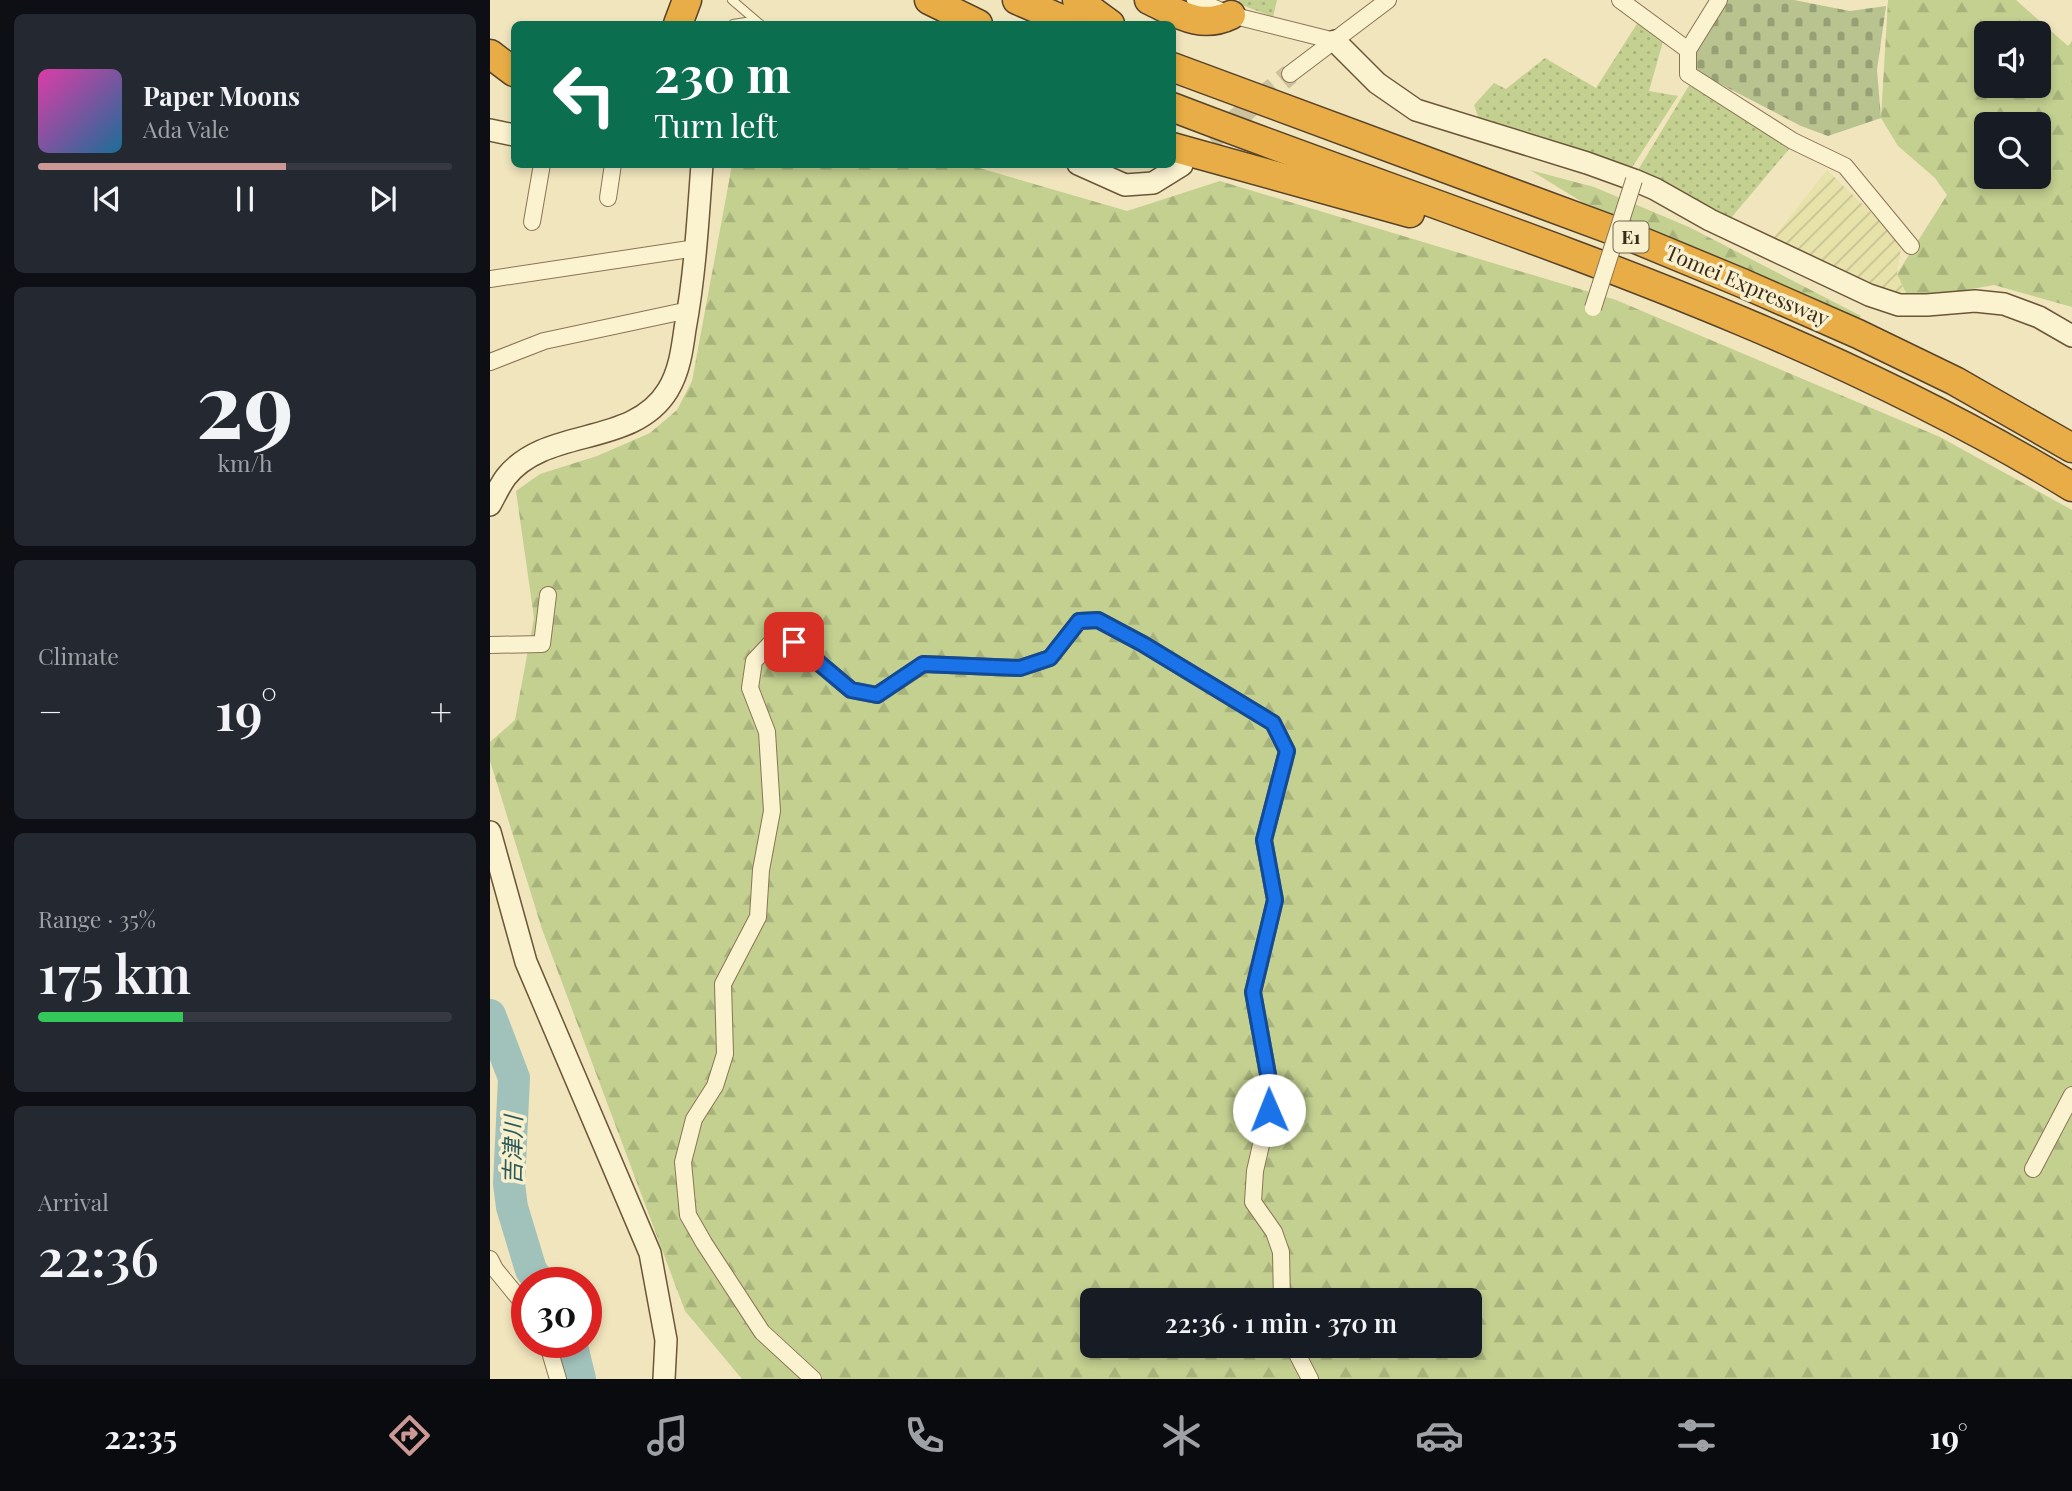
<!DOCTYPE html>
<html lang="en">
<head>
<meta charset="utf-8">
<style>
	:root { --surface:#171b24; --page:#242831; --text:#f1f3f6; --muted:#9ea1a6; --line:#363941; --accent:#cc9896 }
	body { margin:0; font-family:"Playfair Display","Noto Sans JP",serif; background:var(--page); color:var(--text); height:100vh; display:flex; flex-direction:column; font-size:26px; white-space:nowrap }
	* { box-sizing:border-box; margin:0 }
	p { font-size:23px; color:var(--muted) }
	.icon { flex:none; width:38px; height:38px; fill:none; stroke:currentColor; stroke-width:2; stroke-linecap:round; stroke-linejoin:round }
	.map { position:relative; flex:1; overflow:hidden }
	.panel { display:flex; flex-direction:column; gap:14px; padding:14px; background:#0d0f14; width:490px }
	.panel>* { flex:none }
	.banner { position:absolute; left:21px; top:21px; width:665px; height:147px; border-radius:10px; box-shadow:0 4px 10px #0003; background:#0b6e4f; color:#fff; overflow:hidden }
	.controls { position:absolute; left:1484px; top:21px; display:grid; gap:14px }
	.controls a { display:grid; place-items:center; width:77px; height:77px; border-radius:10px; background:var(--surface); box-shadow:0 4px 10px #0003; font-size:35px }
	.speed { position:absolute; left:21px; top:1267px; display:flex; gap:14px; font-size:35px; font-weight:700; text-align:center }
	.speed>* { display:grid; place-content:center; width:91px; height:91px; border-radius:50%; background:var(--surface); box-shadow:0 4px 10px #0003; line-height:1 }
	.speed .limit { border:10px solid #d22; background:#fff; color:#111 }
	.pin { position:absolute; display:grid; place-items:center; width:60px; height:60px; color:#fff; margin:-30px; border-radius:14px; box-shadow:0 4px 10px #0006 }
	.me { position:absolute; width:77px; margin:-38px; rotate:359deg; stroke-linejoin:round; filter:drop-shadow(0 0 5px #0008) }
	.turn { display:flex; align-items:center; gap:24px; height:147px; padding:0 28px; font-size:32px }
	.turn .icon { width:91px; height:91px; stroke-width:2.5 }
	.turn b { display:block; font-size:49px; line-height:60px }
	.big { font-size:52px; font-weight:600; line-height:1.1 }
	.panel .tile { flex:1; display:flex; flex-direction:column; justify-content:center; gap:10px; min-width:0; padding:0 24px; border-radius:10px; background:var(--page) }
	.panel .dial { align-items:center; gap:0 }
	.dial b { font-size:91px; line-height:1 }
	.song { display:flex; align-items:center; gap:21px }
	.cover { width:84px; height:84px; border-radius:10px; background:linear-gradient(135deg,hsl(320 70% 55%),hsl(200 70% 35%)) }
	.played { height:7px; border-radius:4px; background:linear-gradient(90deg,var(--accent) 60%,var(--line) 60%) }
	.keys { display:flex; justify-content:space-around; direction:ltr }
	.heat { display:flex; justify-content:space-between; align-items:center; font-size:38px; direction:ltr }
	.charge { height:10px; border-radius:5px; background:linear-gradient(90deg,#34c759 35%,var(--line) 0) }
	.trip { position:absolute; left:590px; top:1288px; width:402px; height:70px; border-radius:10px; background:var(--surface); box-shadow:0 4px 10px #0003; font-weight:600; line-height:70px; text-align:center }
	.dock { display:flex; height:112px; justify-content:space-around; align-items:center; background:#090b0e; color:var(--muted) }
	.dock .icon { width:49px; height:49px }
	.dock .on { color:var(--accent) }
	.dock b { font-size:32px; color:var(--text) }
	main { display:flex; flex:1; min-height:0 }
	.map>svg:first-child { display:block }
	.farmland { fill:url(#farmland-furrows) }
	.grass { fill:url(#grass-dots) }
	.forest { fill:url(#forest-firs); fill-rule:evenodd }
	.cemetery { fill:url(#cemetery-stones) }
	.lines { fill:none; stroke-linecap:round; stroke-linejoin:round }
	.river { stroke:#a1c2bb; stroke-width:32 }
	.secondary-tunnel { stroke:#ccc09d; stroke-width:21; stroke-dasharray:21 10; stroke-linecap:butt }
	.lane-casing { stroke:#8a7555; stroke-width:10 }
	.street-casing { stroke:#8a7555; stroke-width:18 }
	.secondary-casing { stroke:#6c5638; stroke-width:24 }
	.highway-casing { stroke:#57422a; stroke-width:31 }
	.lane { stroke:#fbf2d0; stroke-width:8 }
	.street { stroke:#fbf2d0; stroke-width:16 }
	.secondary { stroke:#fbf2d0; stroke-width:21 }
	.highway { stroke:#e8ad46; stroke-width:28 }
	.street-bridge-casing { stroke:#8a7555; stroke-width:18; stroke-linecap:butt }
	.street-bridge { stroke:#fbf2d0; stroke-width:16 }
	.route-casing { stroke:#114b97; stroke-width:18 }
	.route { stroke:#1a73e8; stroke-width:12 }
	.labels { text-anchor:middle; stroke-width:7; stroke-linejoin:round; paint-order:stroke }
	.shield { fill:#f8efcd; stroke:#726650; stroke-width:2 }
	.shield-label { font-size:19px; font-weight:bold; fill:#382b1b }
	.street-label { font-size:21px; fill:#382b1b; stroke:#f8efcd }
	.water-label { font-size:23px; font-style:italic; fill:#295859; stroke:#f8efcd }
</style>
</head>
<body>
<main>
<section class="panel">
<div class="tile">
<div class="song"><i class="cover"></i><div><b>Paper Moons</b><p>Ada Vale</p></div></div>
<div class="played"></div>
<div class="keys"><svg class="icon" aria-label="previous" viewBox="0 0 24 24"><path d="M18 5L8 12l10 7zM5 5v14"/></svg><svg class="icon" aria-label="pause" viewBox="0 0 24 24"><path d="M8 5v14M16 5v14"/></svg><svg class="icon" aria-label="next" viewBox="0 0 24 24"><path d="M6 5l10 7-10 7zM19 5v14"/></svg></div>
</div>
<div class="tile dial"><b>29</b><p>km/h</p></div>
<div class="tile"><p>Climate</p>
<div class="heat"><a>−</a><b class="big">19°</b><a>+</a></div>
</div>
<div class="tile"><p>Range · 35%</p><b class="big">175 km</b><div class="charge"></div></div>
<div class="tile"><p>Arrival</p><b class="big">22:36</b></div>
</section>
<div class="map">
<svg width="1582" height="1379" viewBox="0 0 1582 1379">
	<defs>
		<pattern id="farmland-furrows" width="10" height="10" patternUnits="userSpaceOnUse" patternTransform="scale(1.75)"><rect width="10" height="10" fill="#e7e2aa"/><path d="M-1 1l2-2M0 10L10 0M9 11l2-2" fill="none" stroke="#c7c292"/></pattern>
		<pattern id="grass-dots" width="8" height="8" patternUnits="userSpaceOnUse" patternTransform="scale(1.75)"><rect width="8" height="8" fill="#c3d090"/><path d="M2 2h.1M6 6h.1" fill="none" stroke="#a8b37c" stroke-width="1.8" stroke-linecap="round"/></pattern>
		<pattern id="forest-firs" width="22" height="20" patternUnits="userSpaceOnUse" patternTransform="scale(1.75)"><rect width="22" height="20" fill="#c3d090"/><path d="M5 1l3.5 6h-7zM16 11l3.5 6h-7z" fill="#a8b37c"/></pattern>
		<pattern id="cemetery-stones" width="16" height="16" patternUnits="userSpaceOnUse" patternTransform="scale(1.75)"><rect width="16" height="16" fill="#b9c390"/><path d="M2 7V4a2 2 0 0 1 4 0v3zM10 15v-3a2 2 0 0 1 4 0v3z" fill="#979f75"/></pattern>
	</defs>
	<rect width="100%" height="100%" fill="#f1e5bd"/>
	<path class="farmland" d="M1337,170L1403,234L1411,248L1407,274L1418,297L1395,291L1284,237Z"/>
	<g class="grass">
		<path d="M749,0H787L783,17L749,4Z"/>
		<path d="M1150,19L1174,38L1159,91L1188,96L1141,169L989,119L984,105L1004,83L1016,89L1055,58L1106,88Z"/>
		<path d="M1203,79L1300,148L1241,218L1145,175Z"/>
	</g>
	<g class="forest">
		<path d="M1398,0H1526L1578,46L1582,41V307L1504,285L1449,295L1418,297L1407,274L1457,195L1445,178L1408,146L1391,118ZM1496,33H1549V86H1496ZM1496,124H1549V177H1496Z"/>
		<path d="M242,165H479L637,211L730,181L1126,300L1450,437L1582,510V1379H252L195,1311L52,929L0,761V742L25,720L44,618L26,491L50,474L107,456L160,433L187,410L202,381ZM602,1300H980V1346H602Z"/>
		<path d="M1040,170L1104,187L1199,227L1371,316L1368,321L1268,276L1097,205Z"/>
	</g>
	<path class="cemetery" d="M1235,0H1304L1360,11L1396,6L1387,70L1391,118L1338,136L1311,126L1209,73L1203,58Z"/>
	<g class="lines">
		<g class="river">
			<path d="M0,1015L24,1078L19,1184L22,1207L41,1270L50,1283"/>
			<path d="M81,1342L90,1379"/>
		</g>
		<path class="secondary-tunnel" d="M697,160L800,74"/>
		<g class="lane-casing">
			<g id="lane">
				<path d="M242,0L270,24"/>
				<path d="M243,24L256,22L270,24"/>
			</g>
		</g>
		<g class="street-casing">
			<g id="street">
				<path d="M705,0L741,15L845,41"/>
				<path d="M1130,0L1198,50"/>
				<path d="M1229,0L1198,50V74L1303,141L1355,166L1421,246"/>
				<path d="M800,74L898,0"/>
				<path d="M118,198L123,164"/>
				<path d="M42,222L52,164"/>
				<path d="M0,279L206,248"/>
				<path d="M0,362L54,341L199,310"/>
				<path d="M0,645L52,644L58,595"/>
				<path d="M1543,1169L1582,1095"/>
				<path d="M0,1259L5,1269L37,1308"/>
				<path d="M57,1342L68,1379"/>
				<path d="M803,1346L820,1379"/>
				<path d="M323,1379L272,1332L214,1243L198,1215L193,1162L204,1119L225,1086L235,1054L233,984L268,917L271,870L282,811L277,732L260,688L264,661L280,644L304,642L361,690L387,695L434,664L530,668L560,658L589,621L608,620L653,644L783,723L797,751L774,840L785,900L763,992L779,1080V1110L765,1171L763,1202L784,1232L791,1252L792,1300"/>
			</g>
		</g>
		<g class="secondary-casing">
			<g id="secondary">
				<path d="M845,41L887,83L926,110L1097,163L1144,180L1165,189L1220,220L1379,295L1409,305H1437L1485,301L1514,304L1549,317L1582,336"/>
				<path d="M0,130L24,135"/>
				<path d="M588,164L635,185L663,183L692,165"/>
				<path d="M0,505C5,496 10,485 16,477C56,426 143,448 178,390C189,372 192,351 195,329C205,275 208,219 212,164"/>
				<path d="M0,832L36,962L160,1253L176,1340L174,1379"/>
			</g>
		</g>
		<g class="highway-casing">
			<g id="highway">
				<path d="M439,0L488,24"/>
				<path d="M527,0L583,24"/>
				<path d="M587,0L620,24"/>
				<path d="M659,0C687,13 710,30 741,15"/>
				<path d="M188,24L197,0"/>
				<path d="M0,54L24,72"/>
				<path d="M682,67L1141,237L1252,283L1368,334L1465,381L1582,448"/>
				<path d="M682,107C986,224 1303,316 1582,487"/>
				<path d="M682,147L920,213"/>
			</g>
		</g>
		<use href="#lane" class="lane"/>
		<use href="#street" class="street"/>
		<use href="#secondary" class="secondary"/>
		<use href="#highway" class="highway"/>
		<g class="street-bridge-casing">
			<path id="street-bridge" d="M1103,308L1144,180"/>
		</g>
		<use href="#street-bridge" class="street-bridge"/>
	</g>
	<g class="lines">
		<g class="route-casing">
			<path id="route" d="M304,642L361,690L387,695L433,664L530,668L560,658L589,621L608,620L653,644L783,723L797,751L774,840L785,900L763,992L779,1080V1110"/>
		</g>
		<use href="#route" class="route"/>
	</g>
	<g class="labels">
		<rect class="shield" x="1123.5" y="221.5" width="35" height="31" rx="5"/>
		<g class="shield-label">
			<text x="1141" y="244">E1</text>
		</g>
		<g class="street-label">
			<text transform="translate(1257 286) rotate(23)" y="7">Tomei Expressway</text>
		</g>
		<g class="water-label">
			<text transform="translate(23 1150) rotate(-89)" y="8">吉津川</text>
		</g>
	</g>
</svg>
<div class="controls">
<a><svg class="icon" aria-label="sound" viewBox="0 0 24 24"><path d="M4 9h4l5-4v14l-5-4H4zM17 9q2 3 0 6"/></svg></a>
<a><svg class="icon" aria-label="search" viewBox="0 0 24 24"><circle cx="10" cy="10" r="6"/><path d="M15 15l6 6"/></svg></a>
</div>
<div class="speed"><div class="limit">30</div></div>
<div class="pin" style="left:304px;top:642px;background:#d93025"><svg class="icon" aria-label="arrive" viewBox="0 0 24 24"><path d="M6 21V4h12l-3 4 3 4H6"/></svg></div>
<svg class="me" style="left:779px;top:1110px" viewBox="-20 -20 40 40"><circle r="19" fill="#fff"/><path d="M0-13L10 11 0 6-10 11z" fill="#1a73e8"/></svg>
<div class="trip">22:36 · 1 min · 370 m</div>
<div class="banner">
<div class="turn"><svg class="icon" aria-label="left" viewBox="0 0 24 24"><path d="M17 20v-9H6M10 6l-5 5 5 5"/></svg><div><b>230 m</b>Turn left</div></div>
</div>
</div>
</main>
<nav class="dock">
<b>22:35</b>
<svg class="icon on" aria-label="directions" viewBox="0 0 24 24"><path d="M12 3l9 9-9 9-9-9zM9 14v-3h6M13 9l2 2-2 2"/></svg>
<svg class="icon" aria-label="music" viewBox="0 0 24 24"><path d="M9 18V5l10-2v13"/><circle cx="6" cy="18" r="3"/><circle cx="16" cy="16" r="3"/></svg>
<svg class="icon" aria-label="phone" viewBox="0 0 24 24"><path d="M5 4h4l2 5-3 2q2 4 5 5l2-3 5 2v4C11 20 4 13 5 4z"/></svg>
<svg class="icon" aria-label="climate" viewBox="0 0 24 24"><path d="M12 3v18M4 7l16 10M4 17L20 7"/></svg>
<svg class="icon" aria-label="car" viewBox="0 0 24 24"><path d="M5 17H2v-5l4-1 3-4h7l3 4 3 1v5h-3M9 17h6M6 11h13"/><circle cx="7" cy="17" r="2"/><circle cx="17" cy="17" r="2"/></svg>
<svg class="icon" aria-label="filters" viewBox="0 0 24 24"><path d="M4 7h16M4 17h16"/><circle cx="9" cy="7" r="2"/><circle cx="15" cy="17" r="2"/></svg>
<b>19°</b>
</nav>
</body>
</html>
